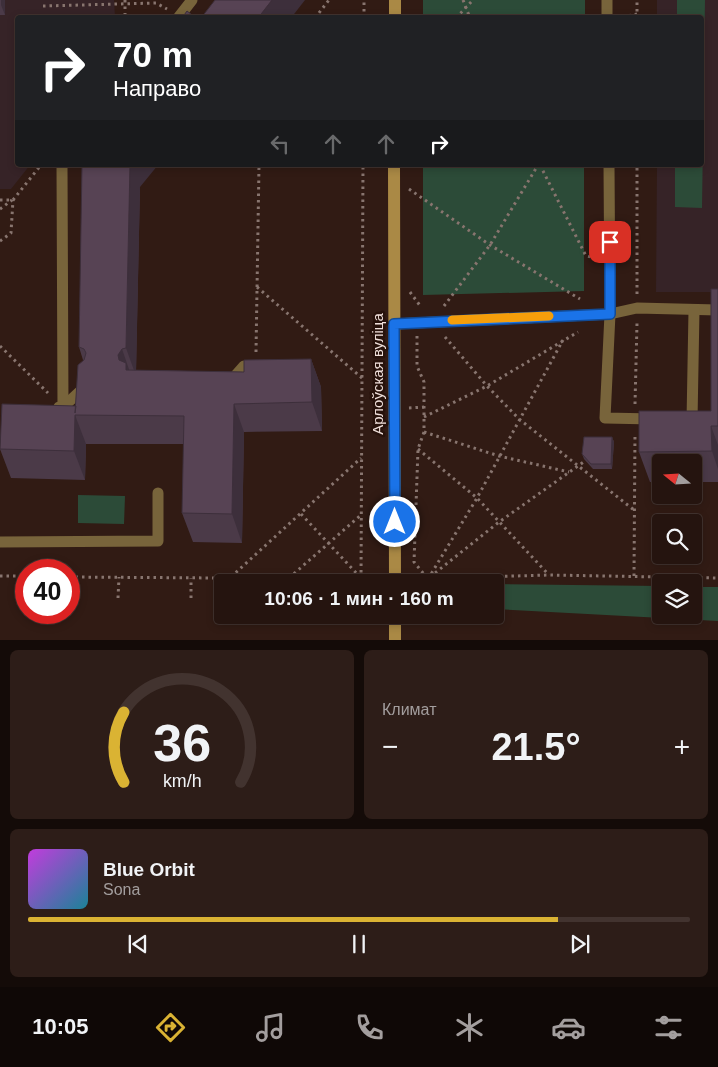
<!DOCTYPE html>
<html lang="ru">
<head>
<meta charset="utf-8">
<style>
	:root { --surface:#25140f; --page:#2d1d18; --text:#f1f3f6; --muted:#a39e9e; --line:#42332f; --accent:#dab333 }
	body { margin:0; font-family:Arial,sans-serif; background:var(--page); color:var(--text); height:100vh; display:flex; flex-direction:column; font-size:19px; white-space:nowrap }
	* { box-sizing:border-box; margin:0 }
	p { font-size:16px; color:var(--muted) }
	.icon { flex:none; width:28px; height:28px; fill:none; stroke:currentColor; stroke-width:2; stroke-linecap:round; stroke-linejoin:round }
	.map { position:relative; height:640px; overflow:hidden }
	.side { display:flex; flex-direction:column; gap:10px; padding:10px; background:#140b08; flex:1 }
	.side>* { flex:none }
	.guide { position:absolute; left:15px; top:15px; width:689px; height:152px; border-radius:5px; box-shadow:0 2px 8px #0003,0 0 0 1px var(--line); background:#202124; color:#fff; overflow:hidden }
	.needle { width:32px; rotate:288deg }
	.buttons { position:absolute; left:652px; top:454px; display:grid; gap:10px }
	.buttons a { display:grid; place-items:center; width:50px; height:50px; border-radius:5px; background:var(--surface); box-shadow:0 2px 8px #0003,0 0 0 1px var(--line); font-size:25px }
	.speed { position:absolute; left:15px; top:559px; display:flex; gap:10px; font-size:25px; font-weight:700; text-align:center }
	.speed>* { display:grid; place-content:center; width:65px; height:65px; border-radius:50%; background:var(--surface); box-shadow:0 2px 8px #0003,0 0 0 1px var(--line); line-height:1 }
	.speed .limit { border:8px solid #d22; background:#fff; color:#111 }
	.pin { position:absolute; display:grid; place-items:center; width:42px; height:42px; color:#fff; margin:-21px; border-radius:10px; box-shadow:0 2px 8px #0006 }
	.me { position:absolute; width:55px; margin:-28px; rotate:0deg; stroke-linejoin:round; filter:drop-shadow(0 0 4px #0008) }
	.turn { display:flex; align-items:center; gap:18px; height:105px; padding:0 15px; font-size:22px }
	.turn .icon { width:65px; height:65px; stroke-width:2.5 }
	.turn b { display:block; font-size:35px; line-height:42px }
	.lanes { display:flex; align-items:center; height:48px; padding:0 15px; background:#0003; justify-content:center; gap:25px; direction:ltr }
	.lanes .off { opacity:.35 }
	.big { font-size:38px; font-weight:700; line-height:1.1 }
	.side .card { flex:1; display:flex; flex-direction:column; justify-content:center; gap:8px; min-width:0; padding:0 18px; border-radius:8px; background:var(--page) }
	.side .dial { align-items:center; gap:0 }
	.dial svg { height:130px; overflow:visible; fill:none; stroke:var(--line); stroke-width:7; stroke-linecap:round; text-anchor:middle }
	.dial text { fill:var(--text); stroke:none }
	.song { display:flex; align-items:center; gap:15px }
	.cover { width:60px; height:60px; border-radius:8px; background:linear-gradient(135deg,hsl(290 70% 55%),hsl(190 70% 35%)) }
	.played { height:5px; border-radius:2px; background:linear-gradient(90deg,var(--accent) 80%,var(--line) 80%) }
	.keys { display:flex; justify-content:space-around; direction:ltr }
	.heat { display:flex; justify-content:space-between; align-items:center; font-size:28px; direction:ltr }
	.side .tiles { flex:1; display:grid; gap:10px; grid-template-columns:1fr 1fr }
	.card:last-child { grid-column:span 2 }
	.trip { position:absolute; left:214px; top:574px; width:290px; height:50px; border-radius:5px; background:var(--surface); box-shadow:0 2px 8px #0003,0 0 0 1px var(--line); font-weight:700; line-height:50px; text-align:center }
	.menu { display:flex; height:80px; justify-content:space-around; align-items:center; background:#0f0806; color:var(--muted) }
	.menu .icon { width:35px; height:35px }
	.menu .on { color:var(--accent) }
	.menu b { font-size:22px; color:var(--text) }
	.map>svg:first-child { display:block }
	.education { fill:#362327 }
	.green { fill:#2c4b38 }
	.lines { fill:none; stroke-linecap:round; stroke-linejoin:round }
	.path { stroke:#88756f; stroke-width:3; stroke-dasharray:2.5 4; stroke-linecap:butt }
	.lane { stroke:#78643b; stroke-width:11 }
	.secondary { stroke:#aa8945; stroke-width:12 }
	.wall { fill:#4b3a48 }
	.shaded-wall { fill:#3d2f3b }
	.building { fill:#574354; stroke:#3d2f3b }
	.route-casing { stroke:#114b97; stroke-width:12 }
	.route { stroke:#1a73e8; stroke-width:9 }
	.slow { stroke:#f59e0b; stroke-width:9 }
	.labels { text-anchor:middle; stroke-width:5; stroke-linejoin:round; paint-order:stroke }
	.street-label { font-size:15px; fill:#f0e0db; stroke:#27120b }
</style>
</head>
<body>
<div class="map">
<svg width="718" height="640" viewBox="0 0 718 640">
	<rect width="100%" height="100%" fill="#311b14"/>
	<g class="education">
		<path d="M0,0H114L115,17L18,18V165H30L11,189H0Z"/>
		<path d="M657,0H718V292H656L657,165H701V18L657,17Z"/>
	</g>
	<g class="green">
		<rect x="423" y="0" width="162" height="17"/>
		<path d="M677,0H705L702,208L675,207V165H701V18L677,17Z"/>
		<path d="M423,165H584V291L423,295Z"/>
		<path d="M78,495L125,496L124,524L78,523Z"/>
		<path d="M495,584L661,586V615H694V587H718V621L495,609Z"/>
	</g>
	<g class="lines">
		<g class="path">
			<path d="M125,0V18"/>
			<path d="M463,0L470,18"/>
			<path d="M43,6L156,3L167,9"/>
			<path d="M622,17L637,14"/>
			<path d="M315,18L329,0"/>
			<path d="M364,18V0"/>
			<path d="M456,18L473,0"/>
			<path d="M637,18V0"/>
			<path d="M540,165L586,256L596,258"/>
			<path d="M409,189L490,245L580,299"/>
			<path d="M0,200H13L41,165"/>
			<path d="M0,209L12,200"/>
			<path d="M0,241L11,233L13,200"/>
			<path d="M257,287L362,378"/>
			<path d="M410,292L421,307"/>
			<path d="M637,294V165"/>
			<path d="M444,306L490,245L538,165"/>
			<path d="M417,336V366L424,382V432L418,449L414,562L428,579"/>
			<path d="M445,337L487,386L519,419L634,510"/>
			<path d="M0,346L48,393"/>
			<path d="M256,352L259,165"/>
			<path d="M635,404L637,323"/>
			<path d="M409,408L424,407"/>
			<path d="M424,417L487,386L578,332"/>
			<path d="M424,432L499,456L569,472"/>
			<path d="M418,449L477,498L549,575"/>
			<path d="M301,514L361,578"/>
			<path d="M0,576H26"/>
			<path d="M634,576L635,433"/>
			<path d="M69,577L371,579"/>
			<path d="M231,577L361,458"/>
			<path d="M430,577L499,522L585,461"/>
			<path d="M289,578L362,514"/>
			<path d="M361,579L363,165"/>
			<path d="M414,579L549,575L718,578"/>
			<path d="M428,579L477,498L563,340"/>
			<path d="M118,598L119,577"/>
			<path d="M191,598V578"/>
			<path d="M346,617V615"/>
			<path d="M449,620V615"/>
		</g>
		<g class="lane">
			<path d="M607,0V18"/>
			<path d="M178,18L192,0"/>
			<path d="M62,165L63,407"/>
			<path d="M609,165L610,314L605,418L654,419"/>
			<path d="M394,324L610,314L637,308L718,310"/>
			<path d="M229,383L244,366H258"/>
			<path d="M59,407H63L87,385"/>
			<path d="M688,421H692L694,310"/>
			<path d="M0,542L158,541V493"/>
		</g>
		<g class="secondary">
			<path d="M395,18V0"/>
			<path d="M394,165L395,582"/>
			<path d="M395,640V615"/>
		</g>
	</g>
	<g class="wall">
		<rect x="0" y="0" width="5" height="15"/>
		<path d="M140,187L136,370L244,372L311,359L321,387L322,431L244,432L242,543L193,542L182,513L184,444H86L85,480L11,478L0,449L76,406L83,360L79,347Z"/>
		<path d="M718,289V482H694V462H661V482H650L639,452L711,411Z"/>
		<path d="M612,437L614,442L612,469H593L584,459L582,454Z"/>
	</g>
	<g class="shaded-wall">
		<path d="M1,0H5V15L1,5Z"/>
		<path d="M272,0H305L291,18H258Z"/>
		<path d="M130,165H158L140,187L136,376L126,348Z"/>
		<path d="M122,349L132,378L131,379L119,360L118,355Z"/>
		<path d="M311,359L321,387L322,431L312,402Z"/>
		<path d="M234,404L244,432L242,543L232,514Z"/>
		<path d="M75,415L86,444L85,480L74,451Z"/>
		<path d="M711,426L718,445V469L712,451Z"/>
		<path d="M612,437L614,442L612,469L611,464Z"/>
	</g>
	<g class="building">
		<path d="M215,0H272L258,18H201Z"/>
		<path d="M187,11L196,18H182Z"/>
		<path d="M82,165H130L126,348L122,349L118,355L119,360L126,363V370L244,372V360L311,359L312,402L234,404L232,514L182,513L184,416L75,415L74,451L0,449L2,404L76,406L75,413L78,365L84,360L86,353L84,349L79,347Z"/>
		<path d="M711,289H718V426H711L712,451L639,452V411H711Z"/>
		<path d="M584,437H612L611,464H591L582,454Z"/>
	</g>
	<g class="lines">
		<g class="route-casing">
			<path id="route" d="M395,522L394,324L610,314V242"/>
		</g>
		<use href="#route" class="route"/>
		<path class="slow" d="M452,320L549,316"/>
	</g>
	<g class="labels">
		<g class="street-label">
			<text transform="translate(378 374) rotate(-90)" y="5">Арлоўская вуліца</text>
		</g>
	</g>
</svg>
<div class="buttons">
<a><svg class="needle" viewBox="-14 -14 28 28"><path d="M0-13l5 13h-10z" fill="#e53935"/><path d="M0 13l5-13h-10z" fill="#a39e9e"/></svg></a>
<a><svg class="icon" aria-label="search" viewBox="0 0 24 24"><circle cx="10" cy="10" r="6"/><path d="M15 15l6 6"/></svg></a>
<a><svg class="icon" aria-label="layers" viewBox="0 0 24 24"><path d="M12 4l9 5-9 5-9-5zM3 14l9 5 9-5"/></svg></a>
</div>
<div class="speed"><div class="limit">40</div></div>
<div class="pin" style="left:610px;top:242px;background:#d93025"><svg class="icon" aria-label="arrive" viewBox="0 0 24 24"><path d="M6 21V4h12l-3 4 3 4H6"/></svg></div>
<svg class="me" style="left:395px;top:522px" viewBox="-20 -20 40 40"><circle r="17" fill="#1a73e8" stroke="#fff" stroke-width="3"/><path d="M0-11L8 9 0 5-8 9z" fill="#fff"/></svg>
<div class="trip">10:06 · 1 мин · 160 m</div>
<div class="guide">
<div class="turn"><svg class="icon" aria-label="right" viewBox="0 0 24 24"><path d="M7 20v-9h11M14 6l5 5-5 5"/></svg><div><b>70 m</b>Направо</div></div>
<div class="lanes"><svg class="icon off" aria-label="left" viewBox="0 0 24 24"><path d="M17 20v-9H6M10 6l-5 5 5 5"/></svg><svg class="icon off" aria-label="ahead" viewBox="0 0 24 24"><path d="M12 20V5M6 11l6-6 6 6"/></svg><svg class="icon off" aria-label="ahead" viewBox="0 0 24 24"><path d="M12 20V5M6 11l6-6 6 6"/></svg><svg class="icon" aria-label="right" viewBox="0 0 24 24"><path d="M7 20v-9h11M14 6l5 5-5 5"/></svg></div>
</div>
</div>
<section class="side">
<div class="tiles">
<div class="card dial"><svg viewBox="0 0 100 80">
<path d="M14 69A42 42 0 1 1 86 69"/>
<path d="M14 69A42 42 0 0 1 14 26" stroke="#dab333"/>
<text x="50" y="56" font-size="32" font-weight="700">36</text>
<text x="50" y="72" font-size="11">km/h</text>
</svg></div>
<div class="card"><p>Климат</p>
<div class="heat"><a>−</a><b class="big">21.5°</b><a>+</a></div>
</div>
<div class="card">
<div class="song"><i class="cover"></i><div><b>Blue Orbit</b><p>Sona</p></div></div>
<div class="played"></div>
<div class="keys"><svg class="icon" aria-label="previous" viewBox="0 0 24 24"><path d="M18 5L8 12l10 7zM5 5v14"/></svg><svg class="icon" aria-label="pause" viewBox="0 0 24 24"><path d="M8 5v14M16 5v14"/></svg><svg class="icon" aria-label="next" viewBox="0 0 24 24"><path d="M6 5l10 7-10 7zM19 5v14"/></svg></div>
</div>
</div>
</section>
<nav class="menu">
<b>10:05</b>
<svg class="icon on" aria-label="directions" viewBox="0 0 24 24"><path d="M12 3l9 9-9 9-9-9zM9 14v-3h6M13 9l2 2-2 2"/></svg>
<svg class="icon" aria-label="music" viewBox="0 0 24 24"><path d="M9 18V5l10-2v13"/><circle cx="6" cy="18" r="3"/><circle cx="16" cy="16" r="3"/></svg>
<svg class="icon" aria-label="phone" viewBox="0 0 24 24"><path d="M5 4h4l2 5-3 2q2 4 5 5l2-3 5 2v4C11 20 4 13 5 4z"/></svg>
<svg class="icon" aria-label="climate" viewBox="0 0 24 24"><path d="M12 3v18M4 7l16 10M4 17L20 7"/></svg>
<svg class="icon" aria-label="car" viewBox="0 0 24 24"><path d="M5 17H2v-5l4-1 3-4h7l3 4 3 1v5h-3M9 17h6M6 11h13"/><circle cx="7" cy="17" r="2"/><circle cx="17" cy="17" r="2"/></svg>
<svg class="icon" aria-label="filters" viewBox="0 0 24 24"><path d="M4 7h16M4 17h16"/><circle cx="9" cy="7" r="2"/><circle cx="15" cy="17" r="2"/></svg>
</nav>
</body>
</html>
